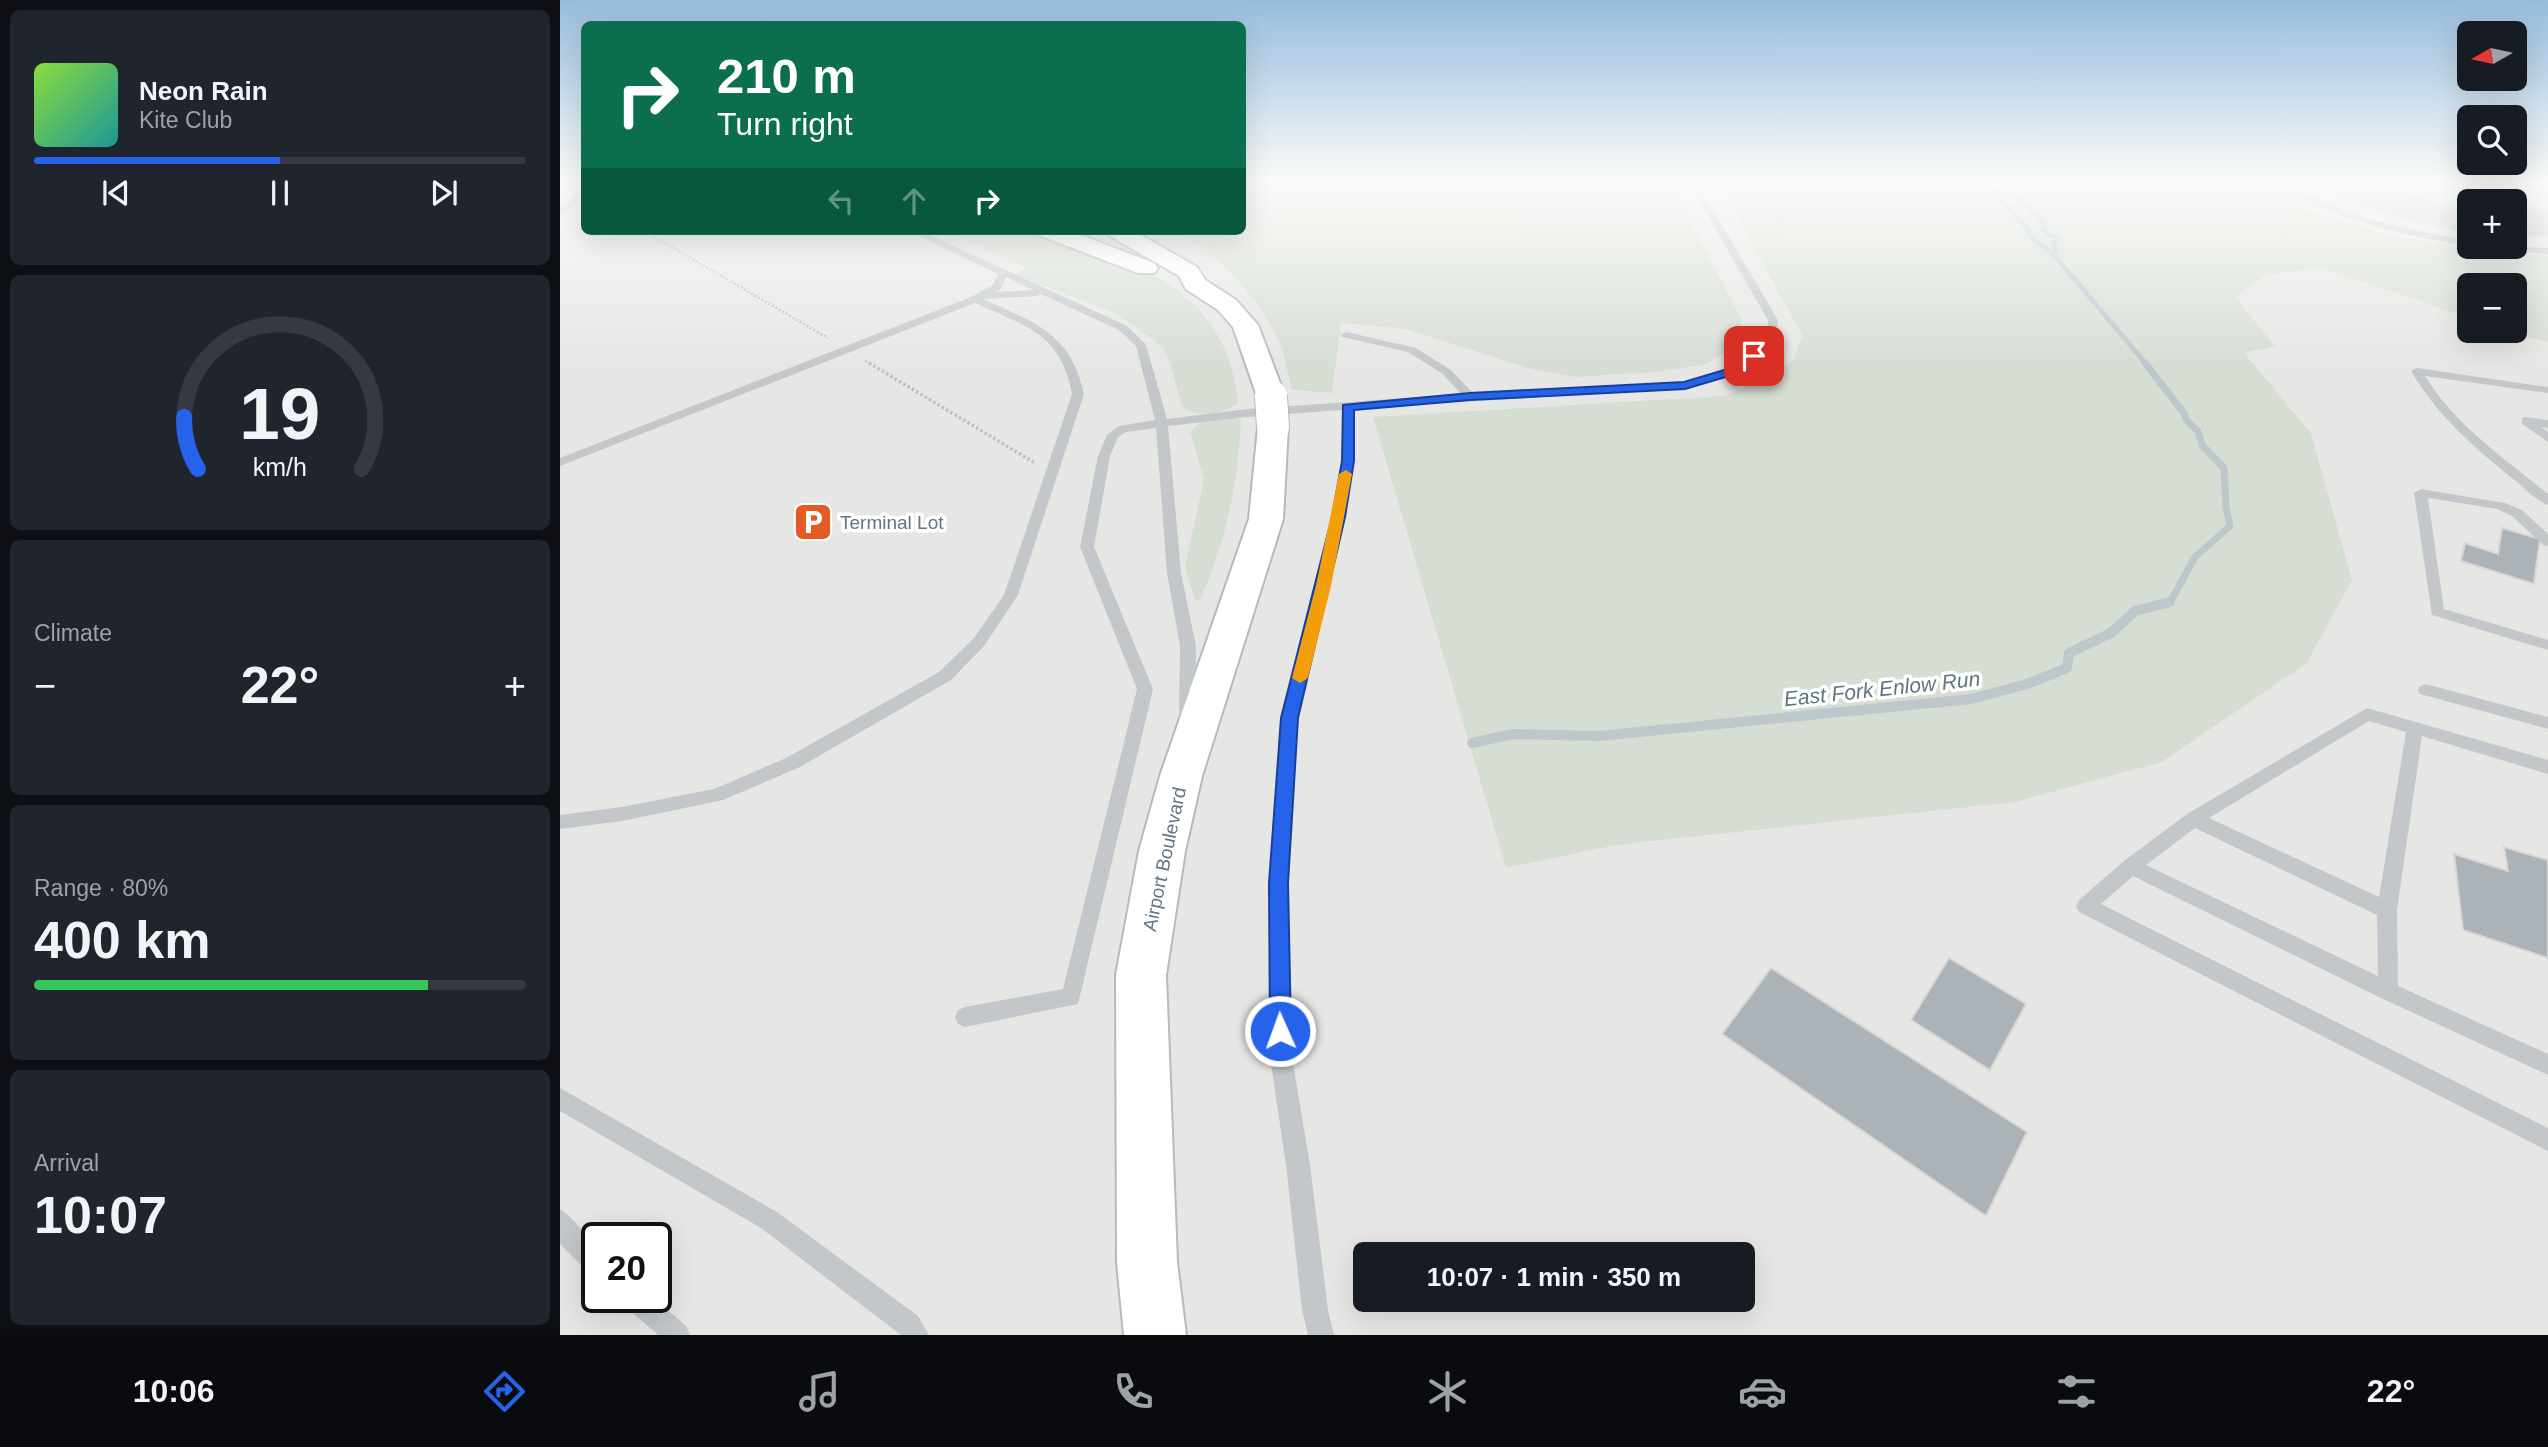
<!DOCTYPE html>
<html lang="en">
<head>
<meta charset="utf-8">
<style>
	:root { --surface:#171b24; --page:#20242c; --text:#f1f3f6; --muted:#9ea1a6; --line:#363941; --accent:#2563eb }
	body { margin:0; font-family:Helvetica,sans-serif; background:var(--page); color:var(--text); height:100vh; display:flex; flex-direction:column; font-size:26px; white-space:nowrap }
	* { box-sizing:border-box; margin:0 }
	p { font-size:23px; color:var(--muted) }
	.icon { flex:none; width:38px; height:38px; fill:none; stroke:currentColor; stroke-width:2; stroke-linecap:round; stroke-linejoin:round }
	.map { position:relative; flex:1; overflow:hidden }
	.side { display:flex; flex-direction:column; gap:10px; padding:10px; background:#0d0f14; width:560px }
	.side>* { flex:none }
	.top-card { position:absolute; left:21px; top:21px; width:665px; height:214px; border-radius:10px; box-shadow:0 7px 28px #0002; background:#0b6e4f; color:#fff; overflow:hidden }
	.needle { width:46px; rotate:261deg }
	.controls { position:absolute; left:1897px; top:21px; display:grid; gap:14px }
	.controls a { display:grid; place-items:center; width:70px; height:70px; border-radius:10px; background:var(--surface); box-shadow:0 7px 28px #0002; font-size:35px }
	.speed { position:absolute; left:21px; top:1222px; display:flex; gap:14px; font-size:35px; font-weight:700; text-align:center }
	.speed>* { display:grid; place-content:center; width:91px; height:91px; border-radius:50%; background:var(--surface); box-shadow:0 7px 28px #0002; line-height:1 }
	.speed .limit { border:4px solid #111; border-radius:10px; background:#fff; color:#111 }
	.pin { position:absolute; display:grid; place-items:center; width:60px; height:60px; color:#fff; margin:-30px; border-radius:14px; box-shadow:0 4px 10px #0006 }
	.me { position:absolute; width:77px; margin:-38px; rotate:358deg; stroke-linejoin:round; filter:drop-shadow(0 0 5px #0008) }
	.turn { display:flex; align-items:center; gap:24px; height:147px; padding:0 21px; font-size:32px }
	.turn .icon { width:91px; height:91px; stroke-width:2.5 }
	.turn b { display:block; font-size:49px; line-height:60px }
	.lanes { display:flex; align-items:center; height:66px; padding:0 21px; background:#0003; justify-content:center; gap:35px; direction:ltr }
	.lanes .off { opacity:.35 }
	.big { font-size:52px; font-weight:600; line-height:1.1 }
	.side .tile { flex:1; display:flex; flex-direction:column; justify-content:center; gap:10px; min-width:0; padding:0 24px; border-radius:10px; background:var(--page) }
	.side .dial { align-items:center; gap:0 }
	.dial svg { height:182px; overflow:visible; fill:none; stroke:var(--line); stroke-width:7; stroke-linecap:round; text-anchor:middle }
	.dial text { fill:var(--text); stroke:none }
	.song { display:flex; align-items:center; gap:21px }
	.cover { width:84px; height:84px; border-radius:10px; background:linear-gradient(135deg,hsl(90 70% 55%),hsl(180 70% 35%)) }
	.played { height:7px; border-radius:4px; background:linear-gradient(90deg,var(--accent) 50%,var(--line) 50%) }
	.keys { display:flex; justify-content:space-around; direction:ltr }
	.heat { display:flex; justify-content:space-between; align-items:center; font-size:38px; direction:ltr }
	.charge { height:10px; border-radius:5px; background:linear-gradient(90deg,#34c759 80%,var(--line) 0) }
	.trip { position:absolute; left:793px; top:1242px; width:402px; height:70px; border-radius:10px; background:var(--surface); box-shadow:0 7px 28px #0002; font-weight:600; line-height:70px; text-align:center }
	.tabs { display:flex; height:112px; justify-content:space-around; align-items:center; background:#090b0e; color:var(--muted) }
	.tabs .icon { width:49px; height:49px }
	.tabs .selected { color:var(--accent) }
	.tabs b { font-size:32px; color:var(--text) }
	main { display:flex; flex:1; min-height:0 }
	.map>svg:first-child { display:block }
	.built { fill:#e6e7e5; fill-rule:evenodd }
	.green { fill:#d6ddd3 }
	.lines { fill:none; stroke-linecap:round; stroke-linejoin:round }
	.stream-far2 { stroke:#bdc7cc; stroke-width:5 }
	.stream-far1 { stroke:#bdc7cc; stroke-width:7 }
	.stream { stroke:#bdc7cc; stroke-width:10 }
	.taxiway { fill:#ccd0d0; fill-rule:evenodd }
	.building { fill:#abb2b8; stroke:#d7d7d5; stroke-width:2 }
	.secondary-casing { stroke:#b5babe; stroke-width:4 }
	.path-far1 { stroke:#bdbfc1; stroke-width:2.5; stroke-dasharray:2 2; stroke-linecap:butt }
	.path { stroke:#bdbfc1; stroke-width:3.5; stroke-dasharray:2.5 2.5; stroke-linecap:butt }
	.lane { fill:#c3c7ca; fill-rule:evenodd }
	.secondary { fill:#fff; fill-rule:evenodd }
	.secondary-bridge-casing { stroke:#b5babe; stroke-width:34; stroke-linecap:butt }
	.secondary-bridge { stroke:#fff; stroke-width:32 }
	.route { fill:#2563eb; stroke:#184099; stroke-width:2 }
	.slow { fill:#f59e0b }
	.labels { text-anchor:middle; stroke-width:7; stroke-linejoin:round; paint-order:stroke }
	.poi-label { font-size:19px; fill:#647483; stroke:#fff; text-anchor:start }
	.street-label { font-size:19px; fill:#647483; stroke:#fff }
	.water-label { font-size:21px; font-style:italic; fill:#607680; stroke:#fff }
</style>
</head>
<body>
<main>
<section class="side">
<div class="tile">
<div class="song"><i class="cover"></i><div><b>Neon Rain</b><p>Kite Club</p></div></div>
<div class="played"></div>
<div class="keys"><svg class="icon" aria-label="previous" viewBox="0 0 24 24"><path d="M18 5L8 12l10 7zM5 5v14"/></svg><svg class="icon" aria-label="pause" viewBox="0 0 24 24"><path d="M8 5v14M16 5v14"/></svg><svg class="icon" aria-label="next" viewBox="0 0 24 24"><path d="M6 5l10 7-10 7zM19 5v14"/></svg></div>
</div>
<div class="tile dial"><svg viewBox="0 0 100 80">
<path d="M14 69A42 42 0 1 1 86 69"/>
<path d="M14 69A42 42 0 0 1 8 46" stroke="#2563eb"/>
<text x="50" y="56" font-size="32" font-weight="700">19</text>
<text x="50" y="72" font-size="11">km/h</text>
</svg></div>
<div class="tile"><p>Climate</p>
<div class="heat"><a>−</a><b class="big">22°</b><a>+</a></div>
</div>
<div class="tile"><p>Range · 80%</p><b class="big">400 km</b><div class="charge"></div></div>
<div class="tile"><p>Arrival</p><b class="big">10:07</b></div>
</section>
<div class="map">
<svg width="1988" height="1335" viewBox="0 0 1988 1335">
	<rect width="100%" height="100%" fill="#f5f6f2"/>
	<path class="built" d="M0,183H24V231H682L683,183H1988V1335H0ZM1909,201H1955V247H1909ZM1909,285H1955V331H1909ZM37,1237H96V1297H37ZM805,1255H1183V1300H805Z"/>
	<g class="green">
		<path d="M683,183H1110L1181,318L1180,343L1146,364L1096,372L1015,377L968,368L845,329L781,323L772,393L732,390C727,373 725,353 717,337C695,295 659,254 617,231H682Z"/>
		<path d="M1159,183H1703L1745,209L1828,235L1917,251L1988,256V342L1946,331H1955V285H1909V318L1761,267L1705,276L1675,297L1715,346L1684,353L1751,433L1792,580L1747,663L1602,762L1455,802L1056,845L946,868L813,417L1162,396L1200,382L1234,359L1242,335Z"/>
		<path d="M1850,183H1988V195C1942,197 1892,204 1850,183Z"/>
		<path d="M386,231C416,231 448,228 478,231C494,233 513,242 529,248C610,276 669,310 678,403C665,414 635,419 622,406L610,363L604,350L594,340L553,312L454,275L467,268Z"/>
		<path d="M675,418L681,420C678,484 666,542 640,600H635L625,567L644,479L630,432L641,422Z"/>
	</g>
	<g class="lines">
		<g class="stream-far2">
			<path d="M1492,183L1453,187L1452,191L1485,223L1483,229L1495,238V256L1587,365"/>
			<path d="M1432,190L1469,231V235L1495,256"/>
			<path d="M1418,192L1453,187"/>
		</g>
		<path class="stream-far1" d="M1585,363L1624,413L1626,420L1638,431L1642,445L1664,468L1666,508L1670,526L1635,557L1612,599L1604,604"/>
		<path class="stream" d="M912,743L953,734L1039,736L1411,699L1467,684L1507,668L1509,653L1551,633L1575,611L1610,602"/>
		<g class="taxiway">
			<path d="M1767,183H1822L1851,195L1909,207V233C1876,226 1785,211 1767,183Z"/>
			<path d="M1988,209V235L1955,236V210Z"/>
		</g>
	</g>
	<g class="building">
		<path d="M1942,528L1980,539L1974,584L1901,561L1905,543L1938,554Z"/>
		<path d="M1944,847L1988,860V958L1903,930L1894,854L1948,871Z"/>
		<path d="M1389,958L1466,1004L1430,1070L1351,1020Z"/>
		<path d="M1211,968L1467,1132L1426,1216L1162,1034Z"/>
	</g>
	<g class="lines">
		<g class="secondary-casing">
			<g id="secondary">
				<path d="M478,231H510L594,263L598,268L594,273H578L481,236Z"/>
				<path d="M547,231H574L637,267L645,280L676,300L698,325L725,396L721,402L711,405L701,402L697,396L673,327L658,310L626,289L619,276L550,236Z"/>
				<path d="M713,418L723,421L728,427L723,519L642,776L625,851L606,975L617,1262L626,1335H564L557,1262L556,975L579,851L600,776L689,519L698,427L703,421Z"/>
			</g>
		</g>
		<g class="path-far1">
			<path d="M84,231L268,338"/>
			<path d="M305,361L312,365"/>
		</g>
		<path class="path" d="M309,363L475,463"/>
		<g class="lane">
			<path d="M1129,183H1137L1218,320L1217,345L1179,372L1125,388L794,409V461L786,517L738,718L728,883L732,1057L750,1165L768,1310L774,1335H748L742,1310L726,1165L710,1057V883L722,718L772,517L782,461V410L687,417L608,426L621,573L636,646L635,719L633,723H621L619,719L620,646L607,573L596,428L566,432L558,437L550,456L534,547L593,689L518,1004L405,1027L398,1024L395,1017L398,1010L405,1007L503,989L577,689L520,547L538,456L547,435L559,426L595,420L576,346L559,330L481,294L476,296L423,299C474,322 511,333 524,394L458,595L424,646L391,680L238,768L163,800L62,821L0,829V815L62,807L154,789L226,758L379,672L414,638L444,595L512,394C501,333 465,326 415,303L0,466V458L411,297L433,285L438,274L349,231H361L567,326L586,345L607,419L687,409L901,394L883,374L848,352L782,337L781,335L786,332L856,348L891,370L913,393L1124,382L1171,368L1208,342V320ZM446,277L473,290L436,292L441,289Z"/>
			<path d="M1717,183C1736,183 1771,205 1792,213C1830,226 1870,234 1909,240V246C1858,238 1756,217 1717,183Z"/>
			<path d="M21,192H24V198L0,216V209Z"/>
			<path d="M1955,246L1988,248V254L1933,250L1928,247Z"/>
			<path d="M1857,368L1988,387V393L1865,376C1895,425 1944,458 1988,494V505C1977,501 1966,490 1957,482C1916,449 1878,417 1851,371Z"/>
			<path d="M1966,417L1988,420V428L1981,427L1988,432V442L1962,424V418Z"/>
			<path d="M1861,489L1945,503L1962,510L1988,534V546L1983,545L1952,516L1937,509L1868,498L1884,609L1988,640V650L1872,615L1854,493Z"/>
			<path d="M1866,684L1988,717V729L1860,694L1858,690L1860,686Z"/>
			<path d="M1807,708L1988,760V774L1862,736L1837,910L1838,986L1988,1054V1075L1821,998L1573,876L1541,904L1988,1128V1151L1519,912L1516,906L1519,900L1564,861L1627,814ZM1809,721L1846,732L1819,897L1649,818ZM1635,828L1817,915L1818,976L1586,865Z"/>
			<path d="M0,1088L217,1212L358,1316L369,1335H341L201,1228L0,1111Z"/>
			<path d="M0,1209C9,1213 27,1237 37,1246V1275L28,1272L0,1244Z"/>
			<path d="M62,1297H93L126,1326L130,1335H98L65,1306Z"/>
		</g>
		<use href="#secondary" class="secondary"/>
		<g class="secondary-bridge-casing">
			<path id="secondary-bridge" d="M711,396L713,427"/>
		</g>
		<use href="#secondary-bridge" class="secondary-bridge"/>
	</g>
	<linearGradient id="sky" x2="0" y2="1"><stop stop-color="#97bcdd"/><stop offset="0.49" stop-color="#fafbf9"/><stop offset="1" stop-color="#fafbf9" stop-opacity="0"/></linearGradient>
	<rect width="1988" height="370" fill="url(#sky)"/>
	<path class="route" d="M1190,354L1200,356L1179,373L1125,389L910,400L794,410V461L785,517L738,718L728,883L731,1031L728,1038L720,1041L713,1038L710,1031L709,883L721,718L772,517L782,461L783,405L910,393L1124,382L1171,368Z"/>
	<path class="slow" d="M786,470L792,474L771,586L748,678L740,683L732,678L756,586L779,474Z"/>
	<defs>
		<g id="parking-square" transform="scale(2.0125)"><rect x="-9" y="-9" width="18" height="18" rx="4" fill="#e45b24" stroke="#fff"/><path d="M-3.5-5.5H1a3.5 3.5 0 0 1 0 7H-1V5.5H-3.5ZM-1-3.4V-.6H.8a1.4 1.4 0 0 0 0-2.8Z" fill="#fff"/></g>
	</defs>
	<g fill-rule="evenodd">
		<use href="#parking-square" x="253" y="522"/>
	</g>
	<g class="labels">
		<g class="poi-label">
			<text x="280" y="529">Terminal Lot</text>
		</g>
		<g class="street-label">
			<text transform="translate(604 859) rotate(-78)" y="7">Airport Boulevard</text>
		</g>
		<g class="water-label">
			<text transform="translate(1322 689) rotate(-6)" y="7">East Fork Enlow Run</text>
		</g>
	</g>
</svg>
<div class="controls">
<a><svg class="needle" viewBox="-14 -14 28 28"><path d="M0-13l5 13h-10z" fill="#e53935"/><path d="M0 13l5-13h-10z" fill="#9ea1a6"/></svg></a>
<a><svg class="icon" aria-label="search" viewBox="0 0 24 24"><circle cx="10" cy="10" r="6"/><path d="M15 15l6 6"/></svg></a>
<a>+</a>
<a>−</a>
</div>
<div class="speed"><div class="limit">20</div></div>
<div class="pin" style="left:1194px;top:356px;background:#d93025"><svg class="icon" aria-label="arrive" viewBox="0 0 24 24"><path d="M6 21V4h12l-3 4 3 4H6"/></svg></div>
<svg class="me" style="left:720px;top:1031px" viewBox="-20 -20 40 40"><circle r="17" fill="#2563eb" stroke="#fff" stroke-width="3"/><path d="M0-11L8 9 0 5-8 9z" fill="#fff"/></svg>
<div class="trip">10:07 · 1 min · 350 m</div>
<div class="top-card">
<div class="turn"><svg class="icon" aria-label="right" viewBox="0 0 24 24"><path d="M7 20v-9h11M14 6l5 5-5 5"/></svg><div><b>210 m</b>Turn right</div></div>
<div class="lanes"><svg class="icon off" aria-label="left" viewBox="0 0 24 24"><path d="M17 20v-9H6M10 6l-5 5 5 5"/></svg><svg class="icon off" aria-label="ahead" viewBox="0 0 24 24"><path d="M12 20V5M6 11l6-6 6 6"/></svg><svg class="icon" aria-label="right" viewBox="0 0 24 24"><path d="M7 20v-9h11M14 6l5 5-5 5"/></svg></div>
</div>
</div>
</main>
<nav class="tabs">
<b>10:06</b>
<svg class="icon selected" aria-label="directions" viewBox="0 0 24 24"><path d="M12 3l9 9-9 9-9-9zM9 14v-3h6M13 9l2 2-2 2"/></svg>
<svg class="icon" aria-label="music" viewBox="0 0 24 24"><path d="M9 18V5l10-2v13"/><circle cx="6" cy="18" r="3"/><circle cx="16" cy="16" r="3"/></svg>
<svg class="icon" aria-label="phone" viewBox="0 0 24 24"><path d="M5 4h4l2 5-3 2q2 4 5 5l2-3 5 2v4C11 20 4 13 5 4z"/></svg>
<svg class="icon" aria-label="climate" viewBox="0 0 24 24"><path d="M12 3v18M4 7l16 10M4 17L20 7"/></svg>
<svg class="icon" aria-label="car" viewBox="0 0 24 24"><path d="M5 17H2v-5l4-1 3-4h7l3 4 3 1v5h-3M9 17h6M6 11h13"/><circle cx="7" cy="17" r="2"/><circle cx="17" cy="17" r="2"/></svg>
<svg class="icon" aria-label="filters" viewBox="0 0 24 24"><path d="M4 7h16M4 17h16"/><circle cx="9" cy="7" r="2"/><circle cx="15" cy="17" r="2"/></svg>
<b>22°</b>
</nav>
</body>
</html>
